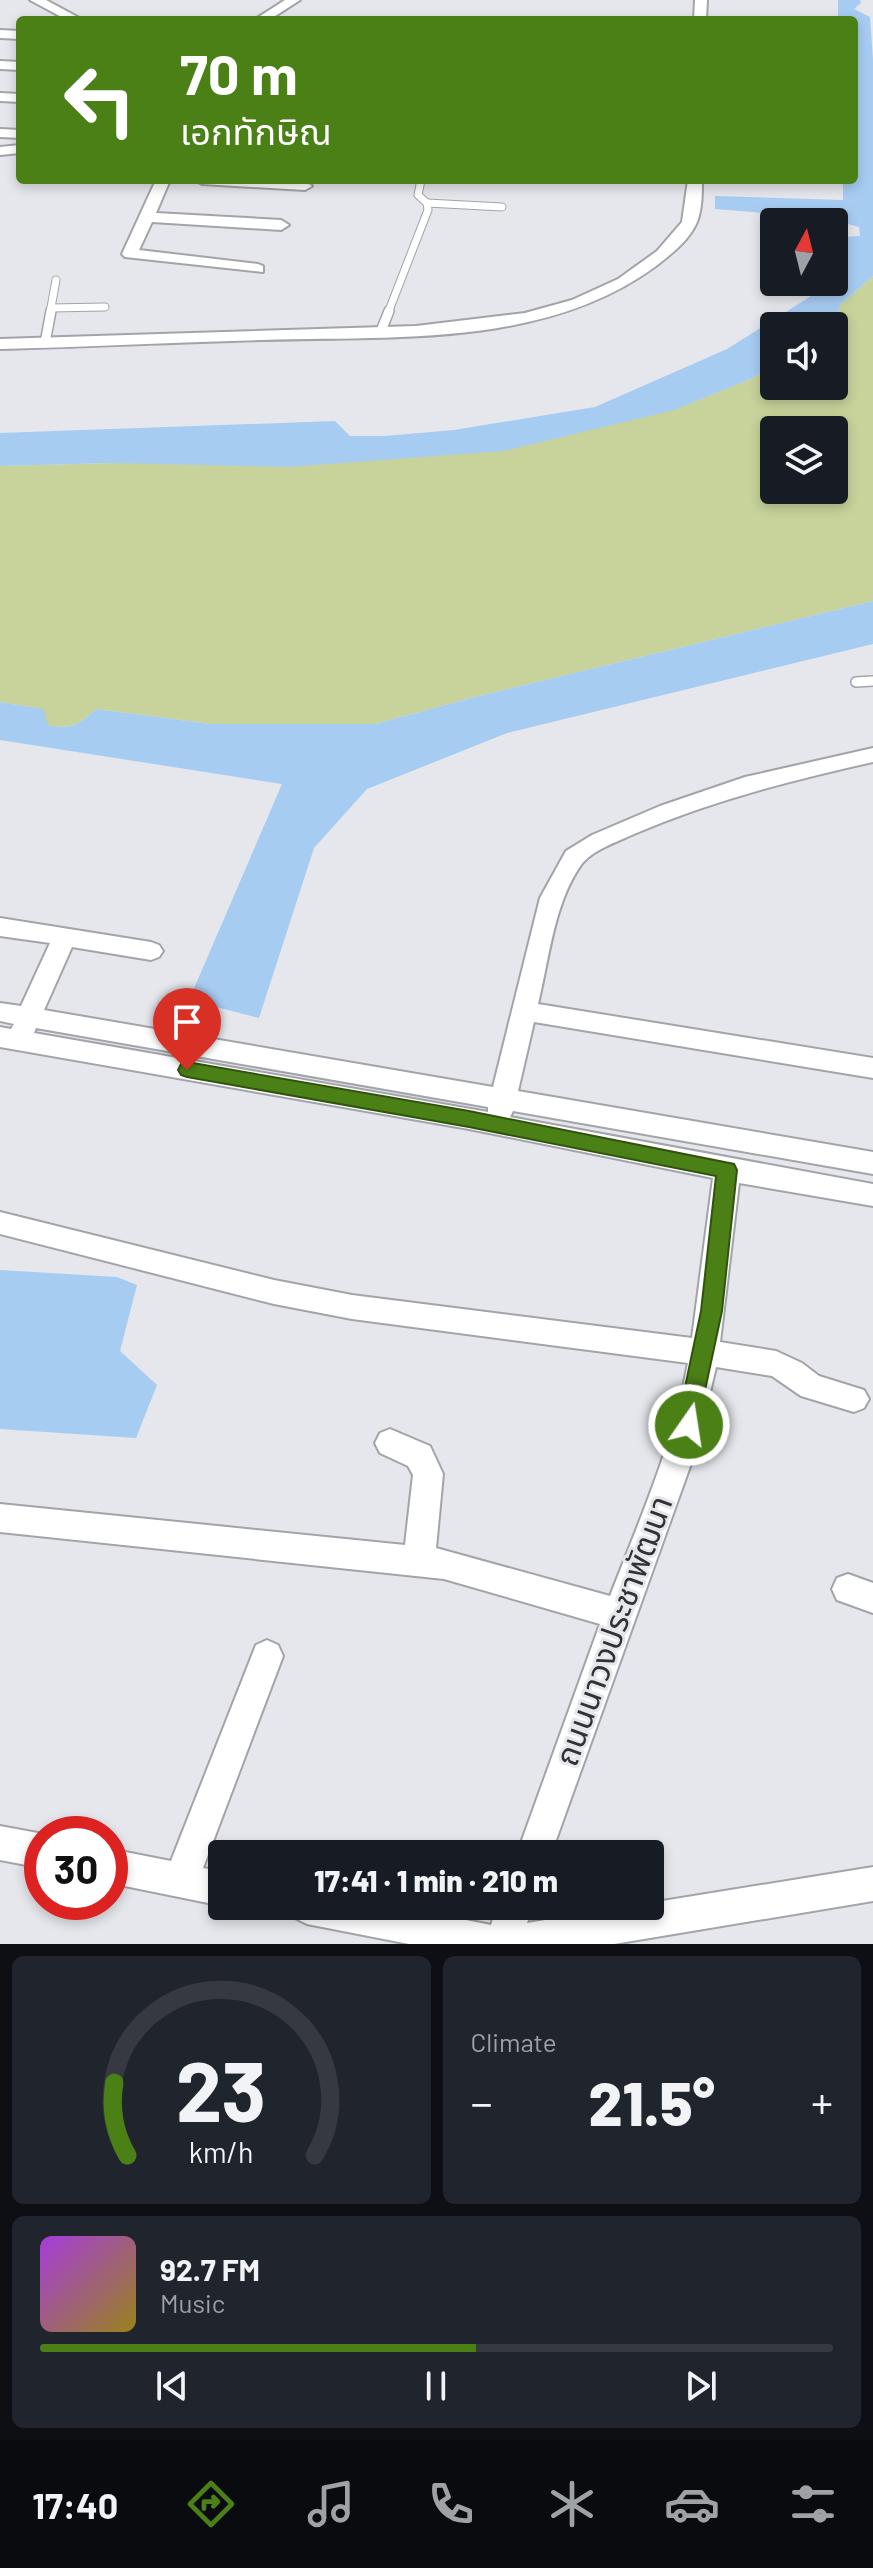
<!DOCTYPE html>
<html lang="en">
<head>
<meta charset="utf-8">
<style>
	:root { --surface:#171b24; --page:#20242c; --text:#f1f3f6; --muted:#9ea1a6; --line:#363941; --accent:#4b8016 }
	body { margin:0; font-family:Barlow,"Noto Sans Thai",sans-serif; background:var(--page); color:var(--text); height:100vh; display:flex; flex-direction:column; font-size:30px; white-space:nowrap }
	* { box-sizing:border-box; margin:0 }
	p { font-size:26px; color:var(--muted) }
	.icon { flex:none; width:44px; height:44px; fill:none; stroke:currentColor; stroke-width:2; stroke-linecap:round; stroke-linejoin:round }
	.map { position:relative; height:1944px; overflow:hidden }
	.sheet { display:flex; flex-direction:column; gap:12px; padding:12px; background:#0d0f14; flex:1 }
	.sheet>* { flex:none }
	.top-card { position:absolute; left:16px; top:16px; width:842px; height:168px; border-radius:8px; box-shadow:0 4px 12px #0003; background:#4b8016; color:#fff; overflow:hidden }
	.needle { width:52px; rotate:7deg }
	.fabs { position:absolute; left:760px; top:208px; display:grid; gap:16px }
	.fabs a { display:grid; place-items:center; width:88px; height:88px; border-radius:8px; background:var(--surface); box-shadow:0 4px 12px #0003; font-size:40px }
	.speed { position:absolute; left:24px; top:1816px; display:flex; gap:16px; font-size:40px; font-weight:700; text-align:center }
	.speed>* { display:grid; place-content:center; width:104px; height:104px; border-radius:50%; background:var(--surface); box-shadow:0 4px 12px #0003; line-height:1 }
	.speed .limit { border:12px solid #d22; background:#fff; color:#111 }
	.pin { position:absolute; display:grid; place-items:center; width:68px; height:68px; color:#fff; margin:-82px -34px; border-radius:50% 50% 50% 0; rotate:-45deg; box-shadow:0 0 8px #0007 }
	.pin .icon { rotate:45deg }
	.me { position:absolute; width:88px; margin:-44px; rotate:13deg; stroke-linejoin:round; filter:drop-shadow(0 0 6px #0008) }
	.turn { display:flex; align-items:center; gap:28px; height:168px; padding:0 32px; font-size:36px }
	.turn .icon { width:104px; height:104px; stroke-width:2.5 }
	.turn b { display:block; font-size:56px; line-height:68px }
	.big { font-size:60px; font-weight:800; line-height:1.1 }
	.sheet .tile { flex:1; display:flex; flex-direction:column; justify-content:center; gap:12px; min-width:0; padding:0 28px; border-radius:12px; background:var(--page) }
	.sheet .dial { align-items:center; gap:0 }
	.dial svg { height:208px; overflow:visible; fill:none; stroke:var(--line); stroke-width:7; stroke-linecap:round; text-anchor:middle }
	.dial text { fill:var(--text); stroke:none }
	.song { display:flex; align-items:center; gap:24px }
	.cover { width:96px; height:96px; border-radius:12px; background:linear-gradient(135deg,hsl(280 70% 55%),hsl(50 70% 35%)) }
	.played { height:8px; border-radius:4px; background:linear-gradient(90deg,var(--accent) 55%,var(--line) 55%) }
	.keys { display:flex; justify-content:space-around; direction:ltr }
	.heat { display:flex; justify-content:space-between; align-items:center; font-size:44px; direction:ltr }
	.sheet .tiles { flex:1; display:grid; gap:12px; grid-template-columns:1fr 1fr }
	.tile:last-child { grid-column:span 2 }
	.trip { position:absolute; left:208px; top:1840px; width:456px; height:80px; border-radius:8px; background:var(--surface); box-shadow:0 4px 12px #0003; font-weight:800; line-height:80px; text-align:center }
	.tab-bar { display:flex; height:128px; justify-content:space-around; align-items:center; background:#090b0e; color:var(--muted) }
	.tab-bar .icon { width:56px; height:56px }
	.tab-bar .current { color:var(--accent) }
	.tab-bar b { font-size:36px; color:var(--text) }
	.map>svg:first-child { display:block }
	.green { fill:#c7d39b; fill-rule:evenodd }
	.water { fill:#a7ccf2 }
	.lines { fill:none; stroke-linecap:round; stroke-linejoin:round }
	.service-far1-casing { stroke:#a2a4a9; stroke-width:9 }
	.service-casing { stroke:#a2a4a9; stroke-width:12 }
	.minor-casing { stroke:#a2a4a9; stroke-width:4 }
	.service-far1 { stroke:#fff; stroke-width:7 }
	.service { stroke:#fff; stroke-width:9 }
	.minor { fill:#fff; fill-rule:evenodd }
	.route { fill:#4b8016; stroke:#31530e; stroke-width:2 }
	.labels { text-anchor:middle; stroke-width:6; stroke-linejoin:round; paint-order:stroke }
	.near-street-label { font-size:32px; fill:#313233; stroke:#e5e7ec }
</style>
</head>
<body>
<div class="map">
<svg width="873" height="1944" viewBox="0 0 873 1944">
	<rect width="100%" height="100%" fill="#e5e7ec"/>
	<path class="green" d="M873,276V601L471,698L375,724H211L96,709C79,725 71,730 47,725L42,709L0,702V466L114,463L673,410L753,378L774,365V386H834L832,326L838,317L839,306ZM774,430H834V490H774Z"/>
	<g class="water">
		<path d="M838,0H860L861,3L854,9L870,17L873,59V276L839,306L838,317L832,326H774V365L753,378L674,410L504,451L288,467L114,463L0,466V433L335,421L350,436H385L454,430L595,407L727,349L819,291L827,282H834V274L840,266L834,250L842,237L860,236L859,227L826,218L715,209V196L843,200V180H854V20H838Z"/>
		<path d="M873,601V644L507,733L367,789L314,848L259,1018L189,1000L282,784L0,740V702L43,709L48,725C71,730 79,725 96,709L211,724H375L471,698Z"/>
		<path d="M0,1270L117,1277L137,1285L120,1351L157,1385L136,1438L0,1429Z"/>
	</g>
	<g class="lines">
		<g class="service-far1-casing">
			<g id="service-far1">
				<path d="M427,203L502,207"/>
				<path d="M51,308L105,307"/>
				<path d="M50,313L56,280"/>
				<path d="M388,313L428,210L427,203L418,195L421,180"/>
			</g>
		</g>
		<g class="service-casing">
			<g id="service">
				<path d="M381,331L389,311"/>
				<path d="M45,343L51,311"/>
				<path d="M856,682L873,681"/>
			</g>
		</g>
		<g class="minor-casing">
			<g id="minor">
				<path d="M30,0H46L83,20H67Z"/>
				<path d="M285,0H300L269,20H254Z"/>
				<path d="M695,0H707L706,20H694Z"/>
				<path d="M0,30L20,31V39L0,38Z"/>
				<path d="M0,61L20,62V70L0,69Z"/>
				<path d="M0,93L20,94V102L0,101Z"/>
				<path d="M0,129L20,130V138L0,137Z"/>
				<path d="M20,145V153L0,155V147Z"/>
				<path d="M156,180H170L156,213L281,220L289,225L281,230L152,222L139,250L258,264L263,266V272L125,257L122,254Z"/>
				<path d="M195,180C217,180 298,175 312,186L305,190L202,184Z"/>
				<path d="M688,180H702C702,194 702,209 697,222C689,241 671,254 656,266C545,348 393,336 262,340C174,342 87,347 0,349V339L416,326L525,313L572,300L618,279L657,251L682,222Z"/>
				<path d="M873,748V762C789,781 714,800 634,834C617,842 592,850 581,865C554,903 549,959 538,1004L873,1058V1078L534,1022L518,1091L873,1152V1174L513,1111L510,1117L873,1184V1206L739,1183L720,1342L776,1351L802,1363L819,1376L864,1390L869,1399L864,1408L854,1412L801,1396L772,1376L716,1367L697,1447L551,1854H517L600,1624L444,1579L0,1532V1504L405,1545L413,1475L408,1466L380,1453L375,1443L380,1433L390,1429L430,1446L443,1474L436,1548L610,1596C640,1519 673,1444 688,1363L352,1319L274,1304L0,1234V1212L274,1280L352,1295L692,1338L713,1178L469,1129L0,1047V1027L11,1029L14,1024L0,1021V1003L21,1006L50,943L0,936V918L151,942L159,945L163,951L159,957L151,960L72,947L44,1010L493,1087L540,898L566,851L592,835L660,806L745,777ZM36,1028L488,1107V1112L34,1033Z"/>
				<path d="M848,1574L873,1583V1613L837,1600L832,1589L837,1578Z"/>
				<path d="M267,1640L278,1645L283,1656L203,1868L222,1871L223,1906L110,1883V1849L171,1861L256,1645Z"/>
				<path d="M0,1826L43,1834L42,1868L0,1860Z"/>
				<path d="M873,1867V1901L614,1944H409L307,1924L295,1918L289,1906H396L491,1925L497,1906H533L527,1923L630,1906H650V1903Z"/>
			</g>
		</g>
		<use href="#service-far1" class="service-far1"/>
		<use href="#service" class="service"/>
		<use href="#minor" class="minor"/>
	</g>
	<path class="route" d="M187,1062L469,1111L734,1164L737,1170L722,1311L696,1432L689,1435L681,1432L677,1425L701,1311L716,1176L469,1127L187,1077L181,1075L178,1070L181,1064Z"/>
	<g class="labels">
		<g class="near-street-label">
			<text transform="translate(614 1631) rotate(-70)" y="11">ถนนนาวงประชาพัฒนา</text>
		</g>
	</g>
</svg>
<div class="fabs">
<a><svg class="needle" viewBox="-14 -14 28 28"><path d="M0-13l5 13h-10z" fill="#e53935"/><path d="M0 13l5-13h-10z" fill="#9ea1a6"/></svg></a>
<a><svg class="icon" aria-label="sound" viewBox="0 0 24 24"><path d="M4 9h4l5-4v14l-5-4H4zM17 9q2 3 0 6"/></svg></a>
<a><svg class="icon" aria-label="layers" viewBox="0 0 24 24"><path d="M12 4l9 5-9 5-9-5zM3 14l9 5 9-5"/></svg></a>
</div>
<div class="speed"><div class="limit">30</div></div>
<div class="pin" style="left:187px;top:1070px;background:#d93025"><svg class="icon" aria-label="arrive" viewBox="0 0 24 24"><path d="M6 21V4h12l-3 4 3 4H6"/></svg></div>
<svg class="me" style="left:689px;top:1425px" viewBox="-20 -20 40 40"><circle r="17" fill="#4b8016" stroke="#fff" stroke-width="3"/><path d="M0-11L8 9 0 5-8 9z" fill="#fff"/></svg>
<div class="trip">17:41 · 1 min · 210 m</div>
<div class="top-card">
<div class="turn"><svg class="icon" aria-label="left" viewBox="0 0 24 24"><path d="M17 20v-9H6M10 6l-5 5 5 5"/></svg><div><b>70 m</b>เอกทักษิณ</div></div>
</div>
</div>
<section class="sheet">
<div class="tiles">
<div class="tile dial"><svg viewBox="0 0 100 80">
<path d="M14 69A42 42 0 1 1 86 69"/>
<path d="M14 69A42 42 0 0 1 9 41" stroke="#4b8016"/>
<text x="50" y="56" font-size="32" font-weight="700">23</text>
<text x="50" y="72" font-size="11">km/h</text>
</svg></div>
<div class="tile"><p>Climate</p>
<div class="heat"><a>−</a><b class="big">21.5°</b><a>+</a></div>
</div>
<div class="tile">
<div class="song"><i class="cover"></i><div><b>92.7 FM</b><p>Music</p></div></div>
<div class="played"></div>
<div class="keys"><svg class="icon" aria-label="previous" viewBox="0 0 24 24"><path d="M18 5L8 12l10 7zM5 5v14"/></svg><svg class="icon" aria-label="pause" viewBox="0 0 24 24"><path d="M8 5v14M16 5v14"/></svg><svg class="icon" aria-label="next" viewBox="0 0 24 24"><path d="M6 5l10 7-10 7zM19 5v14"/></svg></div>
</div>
</div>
</section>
<nav class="tab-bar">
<b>17:40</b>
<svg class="icon current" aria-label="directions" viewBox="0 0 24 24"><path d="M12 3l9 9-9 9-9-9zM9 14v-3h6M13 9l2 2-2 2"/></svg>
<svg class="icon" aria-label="music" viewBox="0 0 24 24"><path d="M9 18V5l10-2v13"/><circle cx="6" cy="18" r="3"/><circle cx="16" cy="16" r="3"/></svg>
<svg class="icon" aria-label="phone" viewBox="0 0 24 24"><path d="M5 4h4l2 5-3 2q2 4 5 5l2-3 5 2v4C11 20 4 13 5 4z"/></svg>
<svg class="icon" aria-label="climate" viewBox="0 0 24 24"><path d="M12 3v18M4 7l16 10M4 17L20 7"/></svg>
<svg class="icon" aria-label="car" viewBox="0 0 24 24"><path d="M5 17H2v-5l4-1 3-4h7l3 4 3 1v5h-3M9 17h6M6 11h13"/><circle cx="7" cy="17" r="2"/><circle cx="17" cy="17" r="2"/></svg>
<svg class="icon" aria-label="filters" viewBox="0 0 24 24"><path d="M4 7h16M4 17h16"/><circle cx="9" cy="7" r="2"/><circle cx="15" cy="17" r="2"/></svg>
</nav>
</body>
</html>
